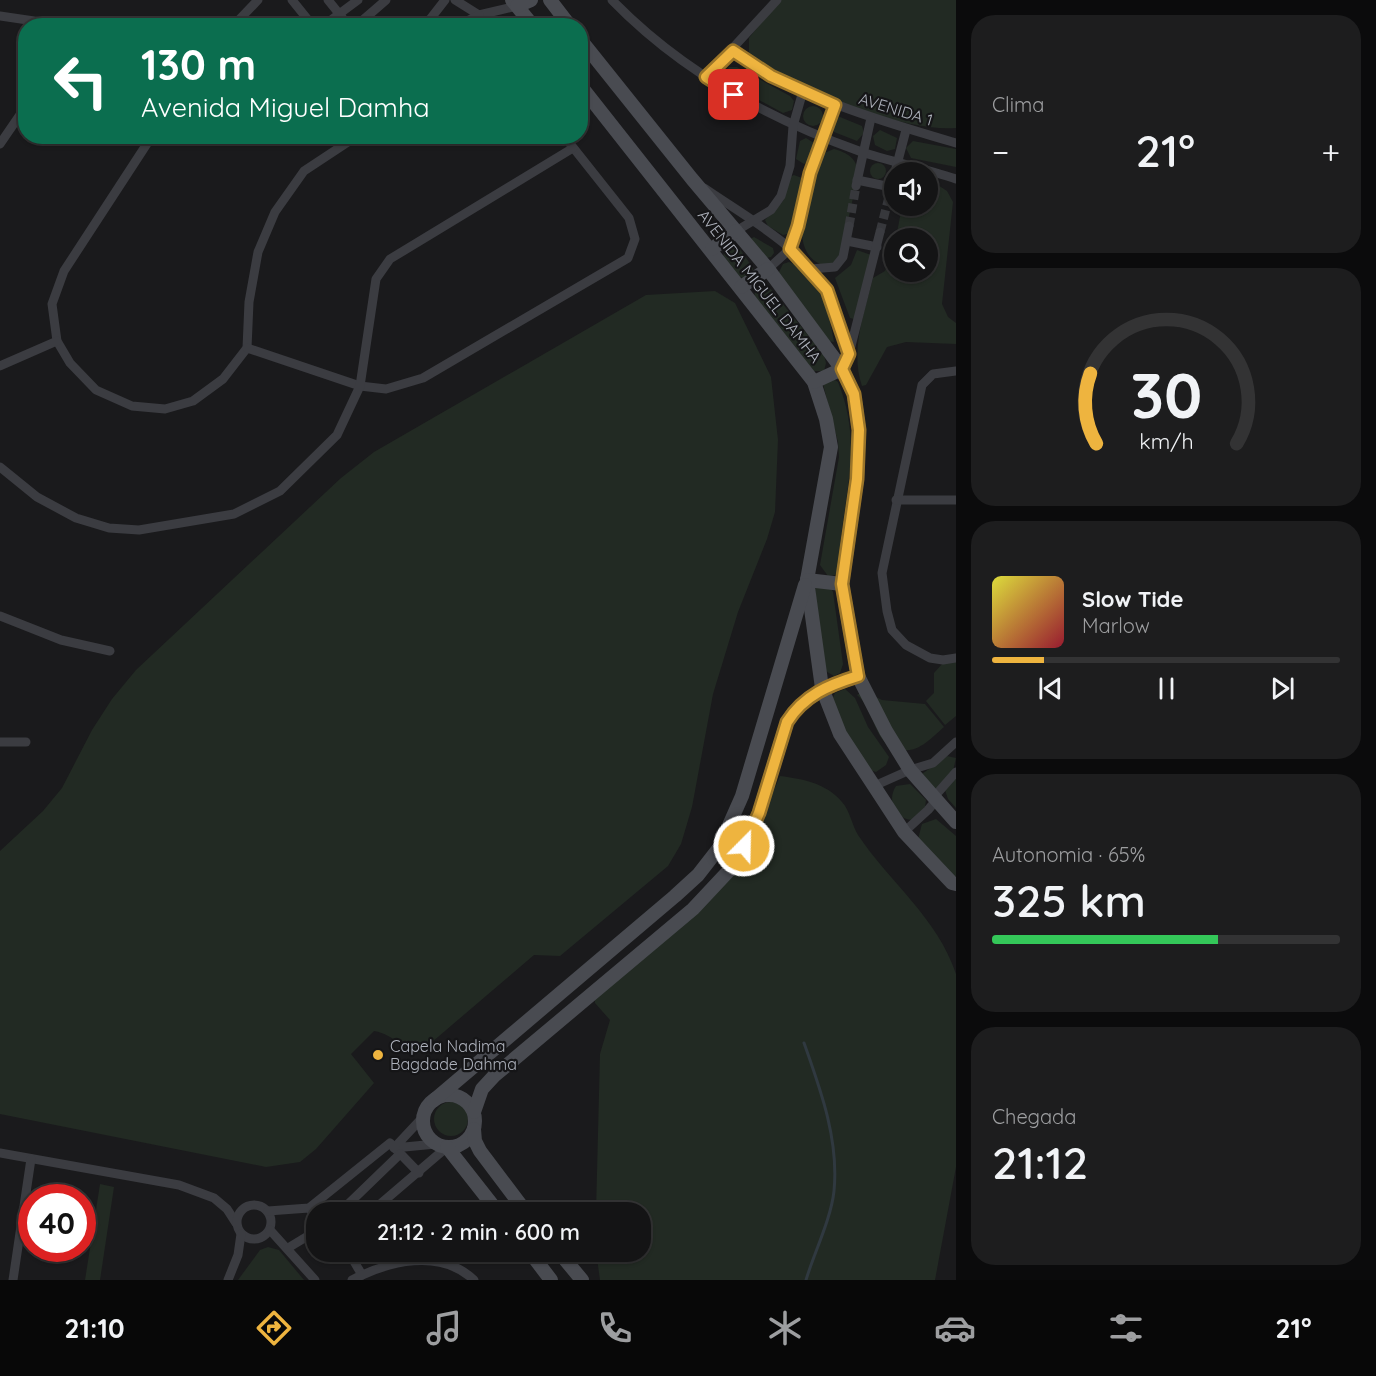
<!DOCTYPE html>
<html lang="pt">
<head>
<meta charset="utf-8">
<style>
	:root { --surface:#141415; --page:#1d1d1e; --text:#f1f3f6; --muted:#9d9ea0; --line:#333334; --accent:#eeb43f }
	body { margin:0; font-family:Quicksand,sans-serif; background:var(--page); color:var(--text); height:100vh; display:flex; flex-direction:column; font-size:22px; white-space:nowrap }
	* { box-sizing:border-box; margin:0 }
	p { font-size:20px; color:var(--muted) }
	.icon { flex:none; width:33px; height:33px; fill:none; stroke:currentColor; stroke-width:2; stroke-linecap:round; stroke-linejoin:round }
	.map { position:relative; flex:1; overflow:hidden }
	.details { display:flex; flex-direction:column; gap:15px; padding:15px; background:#0b0b0c; width:420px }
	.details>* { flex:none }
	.guide { position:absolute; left:18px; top:18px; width:570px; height:126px; border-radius:24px; box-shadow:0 2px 4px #0004,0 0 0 2px var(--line); background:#0b6e4f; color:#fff; overflow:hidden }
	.buttons { position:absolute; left:884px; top:162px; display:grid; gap:12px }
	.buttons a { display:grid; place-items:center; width:54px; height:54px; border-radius:50%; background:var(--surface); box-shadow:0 2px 4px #0004,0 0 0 2px var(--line); font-size:30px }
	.speed { position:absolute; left:18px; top:1184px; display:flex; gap:12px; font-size:30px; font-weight:700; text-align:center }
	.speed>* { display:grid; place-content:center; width:78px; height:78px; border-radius:50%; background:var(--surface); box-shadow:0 2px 4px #0004,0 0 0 2px var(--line); line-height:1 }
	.speed .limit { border:9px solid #d22; background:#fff; color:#111 }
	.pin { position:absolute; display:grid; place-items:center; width:51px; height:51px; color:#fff; margin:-26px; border-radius:12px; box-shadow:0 3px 9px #0006 }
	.me { position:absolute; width:66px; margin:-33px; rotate:23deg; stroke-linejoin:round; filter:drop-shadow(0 0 4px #0008) }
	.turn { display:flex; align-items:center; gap:21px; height:126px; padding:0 24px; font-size:27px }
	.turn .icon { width:78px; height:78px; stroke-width:2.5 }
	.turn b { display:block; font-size:42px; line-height:51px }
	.big { font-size:45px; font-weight:600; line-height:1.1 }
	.details .card { flex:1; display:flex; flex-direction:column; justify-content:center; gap:9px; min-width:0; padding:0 21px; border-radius:24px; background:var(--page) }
	.details .dial { align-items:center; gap:0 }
	.dial svg { height:156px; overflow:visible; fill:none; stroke:var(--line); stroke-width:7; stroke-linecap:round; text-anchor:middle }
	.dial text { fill:var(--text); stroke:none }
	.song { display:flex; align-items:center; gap:18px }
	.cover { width:72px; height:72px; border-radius:9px; background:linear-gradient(135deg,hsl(60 70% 55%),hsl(350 70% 35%)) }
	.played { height:6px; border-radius:3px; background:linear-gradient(90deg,var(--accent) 15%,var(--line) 15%) }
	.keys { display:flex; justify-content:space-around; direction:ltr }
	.heat { display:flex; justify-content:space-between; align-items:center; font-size:33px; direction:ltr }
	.charge { height:9px; border-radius:4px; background:linear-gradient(90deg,#34c759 65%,var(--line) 0) }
	.trip { position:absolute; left:306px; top:1202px; width:345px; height:60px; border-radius:24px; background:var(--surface); box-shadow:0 2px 4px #0004,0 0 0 2px var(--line); font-weight:600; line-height:60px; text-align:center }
	.menu { display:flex; height:96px; justify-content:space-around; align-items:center; background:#080808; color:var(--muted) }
	.menu .icon { width:42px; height:42px }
	.menu .on { color:var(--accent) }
	.menu b { font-size:27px; color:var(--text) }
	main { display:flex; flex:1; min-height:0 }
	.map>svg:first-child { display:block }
	.green { fill:#222a23 }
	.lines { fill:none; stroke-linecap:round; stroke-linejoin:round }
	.stream { stroke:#303940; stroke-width:3 }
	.street-tunnel { stroke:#37383c; stroke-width:9; stroke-dasharray:9 4.5; stroke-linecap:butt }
	.street { stroke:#3b3c41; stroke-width:9 }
	.secondary { stroke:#494b51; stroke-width:14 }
	.route-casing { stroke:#9b7529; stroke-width:15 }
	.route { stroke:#eeb43f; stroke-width:10 }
	.poi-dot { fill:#eeb43f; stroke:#151517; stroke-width:2 }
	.labels { text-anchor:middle; stroke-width:4.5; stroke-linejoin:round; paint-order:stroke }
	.street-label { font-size:16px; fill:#adb1bb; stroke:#151517 }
	.poi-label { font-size:16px; fill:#adb1bb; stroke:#151517; text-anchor:start }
</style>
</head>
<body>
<main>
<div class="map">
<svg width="956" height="1280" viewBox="0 0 956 1280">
	<rect width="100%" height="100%" fill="#1a1a1c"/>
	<g class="green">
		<path d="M779,0H956V128C912,132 832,101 792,83C777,76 763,65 749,56V38Z"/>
		<path d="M729,67H737L790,96L794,101L792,110L783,113L726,82L724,77Z"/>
		<circle cx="813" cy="116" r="10"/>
		<path d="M840,117L862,126L864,133L857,141L834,132L832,126L834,120Z"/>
		<path d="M880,130L897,138L895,149L887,151L875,145L873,136Z"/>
		<path d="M806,138L814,143L809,161L804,164L796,159L800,141Z"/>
		<path d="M913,141L956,149V167L911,158L906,148Z"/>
		<path d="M834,149C848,153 858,159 858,175L840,257L833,264H820C785,248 810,185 817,156Z"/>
		<circle cx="878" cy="171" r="8"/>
		<path d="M794,175L802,178L803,182L792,233L783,235L768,226L765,220L783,201L790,177Z"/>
		<path d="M927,178L947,191L953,202L942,304L948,317L956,323V344L906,342L887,347L866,385L862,386C850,351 864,313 873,278L885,271L894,246V272H927V238H896L902,206H927Z"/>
		<path d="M754,237L773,248L774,253L771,257L766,258L750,239Z"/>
		<path d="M730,244L737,245L753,268L752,273L744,278L739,277L723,257L725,248Z"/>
		<path d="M857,250L871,255L854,319L850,318L835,278L851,265Z"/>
		<path d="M789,262C820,272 829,314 834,342L828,341L778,274L783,264Z"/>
		<path d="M762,283L769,287L824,355L826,363L824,371H814L754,298L756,286Z"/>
		<path d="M715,291L735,303L771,377L778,440L775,512L767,539L738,612L713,694L692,807L681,844L668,866L560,956L534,955L418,1054C401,1050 396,1035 374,1031L351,1054L374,1083L316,1149L300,1162L266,1167L0,1114V851L43,811L62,788L92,730L112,699L136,670L341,478L374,452L646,295Z"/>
		<path d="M833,379L838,382C866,452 840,500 839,569L835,575L828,576L820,565L839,457L838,442L823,384Z"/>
		<path d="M817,586H830L833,592L843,664L840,673L834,676L824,670L815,589Z"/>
		<path d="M956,658V716L945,725L926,701L934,693V673L943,663Z"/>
		<path d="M845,689L855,698L868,727L889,757L886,765L876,772L865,769L831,702L835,693Z"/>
		<path d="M864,691L882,700L925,704L944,727C929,740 917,755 896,749C872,741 876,710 857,695Z"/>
		<path d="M947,756L956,758L953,771L939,788H932L922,774Z"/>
		<path d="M956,775V808L948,799L945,790Z"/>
		<path d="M780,776C803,779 826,783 842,802C850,811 852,825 858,835C890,883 937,917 956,974V1167L935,1280H600L596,1251H640V1212H596L600,1054L610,1020L595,1003L594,994L686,921L739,870Z"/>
		<path d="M910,784L926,800L925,807L915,820C896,821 886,801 896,786Z"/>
		<path d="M936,819L956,836V876H952L918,839L922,824Z"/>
		<circle cx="451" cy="1119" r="17"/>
		<path d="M100,1184L114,1187L100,1280H85Z"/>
		<path d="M268,1247L279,1250L304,1280H238L260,1250Z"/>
	</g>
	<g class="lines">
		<path class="stream" d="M804,1043C821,1091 839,1140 834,1191C831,1219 814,1253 806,1280"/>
		<g class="street-tunnel">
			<path d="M849,226L856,186"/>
			<path d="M880,232L890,193"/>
		</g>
		<g class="street">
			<path d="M292,0L313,26"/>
			<path d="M328,0L349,26"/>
			<path d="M455,0L479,15L517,6"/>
			<path d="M612,0C681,71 766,118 859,151C891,162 924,168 956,179"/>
			<path d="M0,16L68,26"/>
			<path d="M233,26L258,0"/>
			<path d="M323,26L358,0"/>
			<path d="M356,26L386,0"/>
			<path d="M422,26L431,18L445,0"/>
			<path d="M457,26L479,15"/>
			<path d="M733,51C804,99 874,119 956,143"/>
			<path d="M706,77L777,0"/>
			<path d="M152,136L64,271L52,304L57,341L70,363L96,390L132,406L165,409L193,401L223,379L247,348L249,302L258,252L275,212L304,171L357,136"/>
			<path d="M0,144L26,106"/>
			<path d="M895,172L906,130"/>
			<path d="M857,180L891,187"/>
			<path d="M856,186L871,118"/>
			<path d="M704,188C746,217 797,244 825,288C837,306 842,333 849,354"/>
			<path d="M736,231L771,210L781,196L790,166L793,126L803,91"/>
			<path d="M847,241L877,247"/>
			<path d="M768,269L790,249L798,226L810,173L835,105"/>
			<path d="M811,269L835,267L843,257L849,226"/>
			<path d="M247,348L360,386L386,389L423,378L628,258L635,239L629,218L564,136"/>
			<path d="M0,366L57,341"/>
			<path d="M842,369L849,354L880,232"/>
			<path d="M956,371L933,374L922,385L882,573L887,611L892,630L906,645L930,658L943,660L956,658"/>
			<path d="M0,467L37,497L76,518L109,528L139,530L234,514L280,491L337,435L360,386L376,279L390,259L573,148"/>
			<path d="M896,500H956"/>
			<path d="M0,616L61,640L110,651"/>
			<path d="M0,742H26"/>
			<path d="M874,786L910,770L933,763L956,742"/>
			<path d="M904,832L928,810L933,804L934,797L956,772"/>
			<path d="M423,1117L394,1148L436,1144"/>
			<path d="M0,1153L179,1185L214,1198L227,1209L236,1223"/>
			<circle cx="254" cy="1222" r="17"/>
			<path d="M309,1208L316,1218"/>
			<path d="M268,1211L309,1208L390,1143L419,1173"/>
			<path d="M340,1212L400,1154"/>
			<path d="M371,1212L447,1147"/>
			<path d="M270,1230L315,1280"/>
			<path d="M288,1248L316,1231"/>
			<path d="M348,1251L362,1275"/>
			<path d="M13,1280L31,1159"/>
			<path d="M228,1280L238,1255L241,1234"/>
			<path d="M352,1280C388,1261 440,1248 474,1280"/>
		</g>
		<g class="secondary">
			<path d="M512,0L533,26"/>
			<path d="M550,0L570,26"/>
			<path d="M517,6L531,0"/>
			<path d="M580,39L692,179L768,269L842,369L854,394L859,430L857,479L842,584L858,676L886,731L910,770L956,822"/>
			<path d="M580,85L814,382L826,419L831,447L807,580L822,688L840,734L874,786L904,832L952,883L956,884"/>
			<path d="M712,249L736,231"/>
			<path d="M741,287L768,269"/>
			<path d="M814,382L842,369"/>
			<path d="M807,580L842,584"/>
			<circle cx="449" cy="1121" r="26"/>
			<path d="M433,1101L675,896L698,875L719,848L742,796L805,585"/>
			<path d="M474,1112L482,1089L494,1076L693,909L737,862L759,813L787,722C804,695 830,685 858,676"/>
			<path d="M474,1129L475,1141L480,1151L526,1212"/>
			<path d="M447,1147L498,1212"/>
			<path d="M529,1251L551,1280"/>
			<path d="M558,1251L582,1280"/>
		</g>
	</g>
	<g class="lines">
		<g class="route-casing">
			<path id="route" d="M734,95L706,77L733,51L771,76L835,105L810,173L798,226L790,249L827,290L849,354L842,369L854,394L859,430L857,479L842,584L858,676C829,685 804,695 787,722L759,813L744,846"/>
		</g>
		<use href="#route" class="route"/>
	</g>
	<circle class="poi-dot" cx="378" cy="1055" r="6"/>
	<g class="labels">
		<g class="street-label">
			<text transform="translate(896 109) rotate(17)" y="6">AVENIDA 1</text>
			<text transform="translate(760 286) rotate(52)" y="6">AVENIDA MIGUEL DAMHA</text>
		</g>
		<g class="poi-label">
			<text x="390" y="1052">Capela Nadima<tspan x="390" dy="18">Bagdade Dahma</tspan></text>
		</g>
	</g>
</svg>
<div class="buttons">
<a><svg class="icon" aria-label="sound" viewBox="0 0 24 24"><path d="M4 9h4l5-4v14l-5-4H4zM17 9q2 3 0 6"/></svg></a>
<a><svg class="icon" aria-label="search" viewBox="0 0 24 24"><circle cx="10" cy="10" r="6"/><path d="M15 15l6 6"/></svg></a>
</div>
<div class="speed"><div class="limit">40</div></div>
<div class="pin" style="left:734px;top:95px;background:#d93025"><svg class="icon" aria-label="arrive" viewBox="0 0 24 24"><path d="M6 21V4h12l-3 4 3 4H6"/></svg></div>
<svg class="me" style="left:744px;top:846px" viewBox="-20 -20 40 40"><circle r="17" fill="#eeb43f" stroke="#fff" stroke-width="3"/><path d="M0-11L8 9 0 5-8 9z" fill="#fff"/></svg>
<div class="trip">21:12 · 2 min · 600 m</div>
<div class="guide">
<div class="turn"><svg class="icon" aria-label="left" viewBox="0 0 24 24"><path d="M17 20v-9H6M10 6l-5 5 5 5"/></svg><div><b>130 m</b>Avenida Miguel Damha</div></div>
</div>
</div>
<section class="details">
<div class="card"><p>Clima</p>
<div class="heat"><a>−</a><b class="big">21°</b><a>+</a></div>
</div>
<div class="card dial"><svg viewBox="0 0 100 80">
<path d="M14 69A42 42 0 1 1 86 69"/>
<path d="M14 69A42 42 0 0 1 11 33" stroke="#eeb43f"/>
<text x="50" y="56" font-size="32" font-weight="700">30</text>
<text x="50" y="72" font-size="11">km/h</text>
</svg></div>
<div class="card">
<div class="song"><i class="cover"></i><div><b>Slow Tide</b><p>Marlow</p></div></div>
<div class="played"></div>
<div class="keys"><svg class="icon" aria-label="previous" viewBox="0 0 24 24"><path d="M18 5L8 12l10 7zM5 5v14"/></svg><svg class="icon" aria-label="pause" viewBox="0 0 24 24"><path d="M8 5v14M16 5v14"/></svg><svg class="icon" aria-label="next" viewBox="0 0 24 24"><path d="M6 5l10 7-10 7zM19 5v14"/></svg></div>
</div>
<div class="card"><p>Autonomia · 65%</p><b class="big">325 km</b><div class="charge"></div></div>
<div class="card"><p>Chegada</p><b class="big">21:12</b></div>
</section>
</main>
<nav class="menu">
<b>21:10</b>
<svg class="icon on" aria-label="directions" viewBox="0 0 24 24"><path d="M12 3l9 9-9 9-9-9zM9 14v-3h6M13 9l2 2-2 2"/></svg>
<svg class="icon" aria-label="music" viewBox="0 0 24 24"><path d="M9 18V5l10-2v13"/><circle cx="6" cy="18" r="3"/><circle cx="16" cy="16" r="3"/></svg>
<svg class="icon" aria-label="phone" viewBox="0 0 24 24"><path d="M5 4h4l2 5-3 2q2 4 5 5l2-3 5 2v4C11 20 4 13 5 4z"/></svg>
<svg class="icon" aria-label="climate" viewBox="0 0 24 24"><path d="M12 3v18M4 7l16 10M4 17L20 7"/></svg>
<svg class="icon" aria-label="car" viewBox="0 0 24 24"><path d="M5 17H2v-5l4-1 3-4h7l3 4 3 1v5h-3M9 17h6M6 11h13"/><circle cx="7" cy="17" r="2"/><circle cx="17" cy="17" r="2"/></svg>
<svg class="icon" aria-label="filters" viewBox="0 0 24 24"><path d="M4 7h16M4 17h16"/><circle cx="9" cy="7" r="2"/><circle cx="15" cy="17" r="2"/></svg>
<b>21°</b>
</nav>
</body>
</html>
